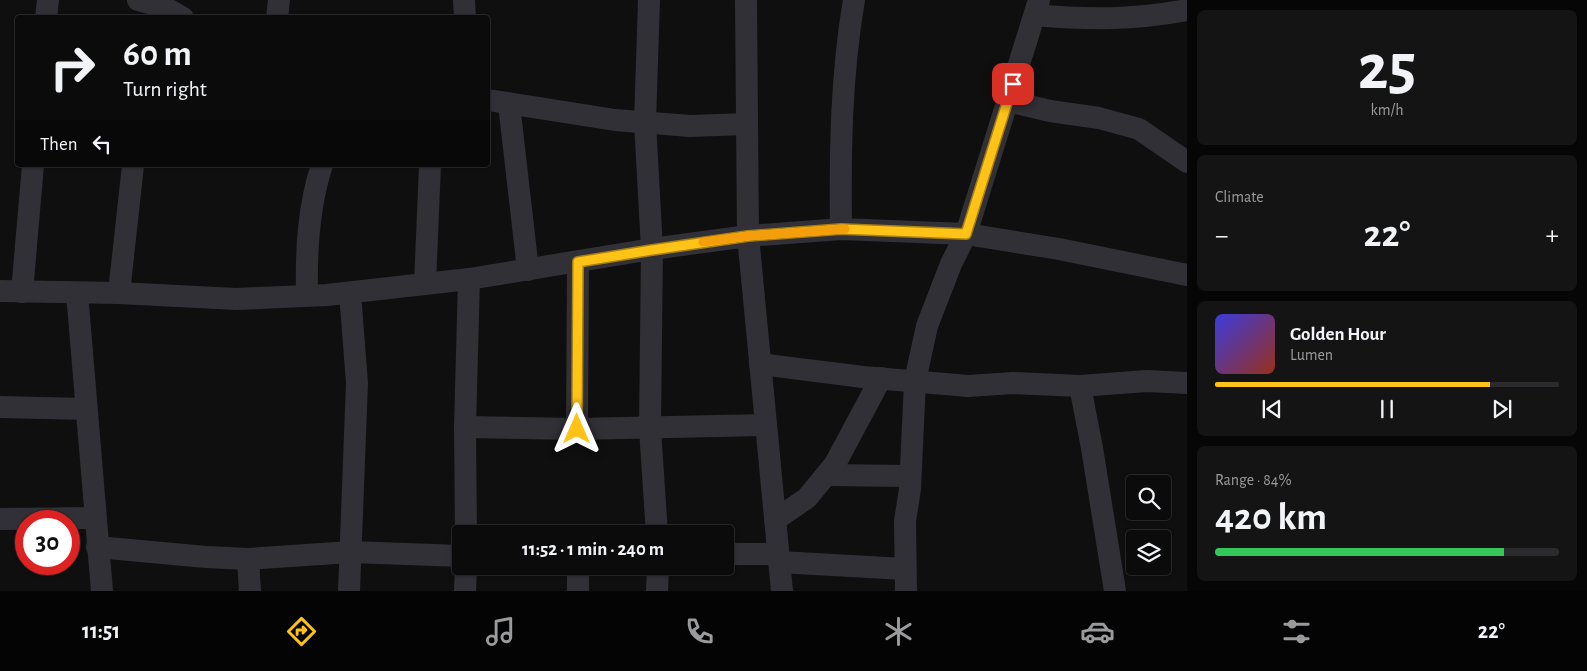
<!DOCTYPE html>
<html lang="en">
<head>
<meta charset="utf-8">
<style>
	:root { --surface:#0b0b0c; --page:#141415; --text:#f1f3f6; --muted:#9a9b9d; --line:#2b2b2d; --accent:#ffc318 }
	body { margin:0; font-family:"Alegreya Sans",sans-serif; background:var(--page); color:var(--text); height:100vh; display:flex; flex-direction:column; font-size:19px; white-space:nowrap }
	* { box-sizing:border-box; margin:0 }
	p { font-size:16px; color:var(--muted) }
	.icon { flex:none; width:28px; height:28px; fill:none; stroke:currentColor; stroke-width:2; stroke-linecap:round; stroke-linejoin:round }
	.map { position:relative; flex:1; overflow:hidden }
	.sheet { display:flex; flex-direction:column; gap:10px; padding:10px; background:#060607; width:400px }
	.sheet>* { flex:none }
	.banner { position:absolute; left:15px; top:15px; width:475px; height:152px; border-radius:5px; box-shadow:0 1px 4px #0004,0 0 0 1px var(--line); background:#0b0b0c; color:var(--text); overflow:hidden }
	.tools { position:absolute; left:1126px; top:475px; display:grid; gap:10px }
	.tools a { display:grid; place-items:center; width:45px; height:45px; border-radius:5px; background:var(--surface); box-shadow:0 1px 4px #0004,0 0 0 1px var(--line); font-size:25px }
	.speed { position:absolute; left:15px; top:510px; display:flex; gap:10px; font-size:25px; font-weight:700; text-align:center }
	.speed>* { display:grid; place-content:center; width:65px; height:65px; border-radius:50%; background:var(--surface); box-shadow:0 1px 4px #0004,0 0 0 1px var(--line); line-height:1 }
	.speed .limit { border:8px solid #d22; background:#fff; color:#111 }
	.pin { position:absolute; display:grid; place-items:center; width:42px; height:42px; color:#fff; margin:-21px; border-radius:10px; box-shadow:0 2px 8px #0006 }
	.me { position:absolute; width:55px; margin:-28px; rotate:0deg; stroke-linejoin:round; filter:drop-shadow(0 0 4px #0008) }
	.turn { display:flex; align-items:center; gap:18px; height:105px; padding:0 25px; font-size:22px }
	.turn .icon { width:65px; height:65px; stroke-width:2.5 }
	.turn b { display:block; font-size:35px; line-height:42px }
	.then { display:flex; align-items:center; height:48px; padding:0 25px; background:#0003; gap:10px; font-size:19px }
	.big { font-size:38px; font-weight:700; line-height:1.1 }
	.sheet .widget { flex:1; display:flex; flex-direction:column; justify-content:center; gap:8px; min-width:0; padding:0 18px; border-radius:8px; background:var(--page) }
	.sheet .dial { align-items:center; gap:0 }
	.dial b { font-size:65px; line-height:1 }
	.song { display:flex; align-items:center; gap:15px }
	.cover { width:60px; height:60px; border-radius:8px; background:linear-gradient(135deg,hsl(240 70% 55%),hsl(10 70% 35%)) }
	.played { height:5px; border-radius:2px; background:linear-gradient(90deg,var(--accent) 80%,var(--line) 80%) }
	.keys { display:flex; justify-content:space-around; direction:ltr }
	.heat { display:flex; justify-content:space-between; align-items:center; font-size:28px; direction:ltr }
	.charge { height:8px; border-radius:4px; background:linear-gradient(90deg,#34c759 84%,var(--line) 0) }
	.trip { position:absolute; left:452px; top:525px; width:282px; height:50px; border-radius:5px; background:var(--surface); box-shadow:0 1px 4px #0004,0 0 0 1px var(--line); font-weight:700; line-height:50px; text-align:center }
	.dock { display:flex; height:80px; justify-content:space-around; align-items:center; background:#040405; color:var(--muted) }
	.dock .icon { width:35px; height:35px }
	.dock .selected { color:var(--accent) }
	.dock b { font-size:22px; color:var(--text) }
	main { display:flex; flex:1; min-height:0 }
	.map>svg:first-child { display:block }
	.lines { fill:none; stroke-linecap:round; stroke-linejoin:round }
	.minor { stroke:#303036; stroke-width:22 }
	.route-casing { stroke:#a67f10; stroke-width:12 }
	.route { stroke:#ffc318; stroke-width:9 }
	.slow { stroke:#f59e0b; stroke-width:9 }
</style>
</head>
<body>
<main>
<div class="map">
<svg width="1187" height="591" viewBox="0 0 1187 591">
	<rect width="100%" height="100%" fill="#0f0f10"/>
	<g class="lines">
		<g class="minor">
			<path d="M138,0L166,8L183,18"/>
			<path d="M464,0L465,18"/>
			<path d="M649,0L645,122L652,249L650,429L657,534"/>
			<path d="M746,0L748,236L782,591"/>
			<path d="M1035,15C1090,20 1133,20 1187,10"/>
			<path d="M46,18L48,0"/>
			<path d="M277,18L279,0"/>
			<path d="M488,100L615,120L690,126L747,124"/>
			<path d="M1008,101L1050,111L1099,118L1139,129L1187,162"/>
			<path d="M509,104L528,270"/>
			<path d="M841,229C840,152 841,76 854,0"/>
			<path d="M425,284L430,165"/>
			<path d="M0,291L119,293L236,299L327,295L469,279L652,249L748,236L841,229L966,234L1059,249L1187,275"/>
			<path d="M22,292L33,165"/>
			<path d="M77,293L102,591"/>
			<path d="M119,293L133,165"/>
			<path d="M307,295C306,252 308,207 322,165"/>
			<path d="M760,364L863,377L968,386L1013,383L1080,386L1147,381L1187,383"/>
			<path d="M1080,386L1092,448L1115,591"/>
			<path d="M0,407L86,409"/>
			<path d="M465,427L577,429L766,425"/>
			<path d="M577,429L578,262"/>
			<path d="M826,475L910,476"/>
			<path d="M0,519L95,518"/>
			<path d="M775,520L807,498L835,464L881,378"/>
			<path d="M466,534L465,427L469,279"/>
			<path d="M97,547L206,557L248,559L351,552L461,556"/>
			<path d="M726,554H778"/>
			<path d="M248,559L250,591"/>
			<path d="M779,562L905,569"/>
			<path d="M578,566V591"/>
			<path d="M349,591L357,383L350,293"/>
			<path d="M465,591L466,566"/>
			<path d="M657,591L658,566"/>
			<path d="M906,591L905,521L910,489L915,381L927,326L951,264L966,234L1039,0"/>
		</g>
	</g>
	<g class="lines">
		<g class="route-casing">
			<path id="route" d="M577,429L578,262L652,250L748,236L841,229L966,234L1013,84"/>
		</g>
		<use href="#route" class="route"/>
		<path class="slow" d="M703,242L748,236L845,229"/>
	</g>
</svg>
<div class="tools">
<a><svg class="icon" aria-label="search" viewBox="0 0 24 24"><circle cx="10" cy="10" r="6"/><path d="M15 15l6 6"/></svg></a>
<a><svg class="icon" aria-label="layers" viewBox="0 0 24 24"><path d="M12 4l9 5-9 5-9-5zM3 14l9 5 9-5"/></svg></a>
</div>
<div class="speed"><div class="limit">30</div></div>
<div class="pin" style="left:1013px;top:84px;background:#d93025"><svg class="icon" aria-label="arrive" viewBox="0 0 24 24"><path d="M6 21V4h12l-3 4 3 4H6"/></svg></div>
<svg class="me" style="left:577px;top:429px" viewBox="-20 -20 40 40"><path d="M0-17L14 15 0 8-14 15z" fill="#ffc318" stroke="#fff" stroke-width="4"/></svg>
<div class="trip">11:52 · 1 min · 240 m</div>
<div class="banner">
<div class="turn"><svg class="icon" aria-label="right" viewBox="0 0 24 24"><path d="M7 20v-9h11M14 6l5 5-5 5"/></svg><div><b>60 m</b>Turn right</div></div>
<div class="then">Then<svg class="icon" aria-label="left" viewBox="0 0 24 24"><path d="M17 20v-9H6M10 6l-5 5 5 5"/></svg></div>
</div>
</div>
<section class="sheet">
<div class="widget dial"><b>25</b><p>km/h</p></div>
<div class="widget"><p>Climate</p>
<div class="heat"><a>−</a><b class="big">22°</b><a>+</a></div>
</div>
<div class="widget">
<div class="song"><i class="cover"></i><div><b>Golden Hour</b><p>Lumen</p></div></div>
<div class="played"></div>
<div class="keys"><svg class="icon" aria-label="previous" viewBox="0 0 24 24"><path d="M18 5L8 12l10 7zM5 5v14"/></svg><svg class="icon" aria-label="pause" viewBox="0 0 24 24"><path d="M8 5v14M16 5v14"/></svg><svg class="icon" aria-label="next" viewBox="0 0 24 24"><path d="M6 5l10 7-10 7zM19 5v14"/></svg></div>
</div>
<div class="widget"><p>Range · 84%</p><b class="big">420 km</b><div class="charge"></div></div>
</section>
</main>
<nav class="dock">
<b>11:51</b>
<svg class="icon selected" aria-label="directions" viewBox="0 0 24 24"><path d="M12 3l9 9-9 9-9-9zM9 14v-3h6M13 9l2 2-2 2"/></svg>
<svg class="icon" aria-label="music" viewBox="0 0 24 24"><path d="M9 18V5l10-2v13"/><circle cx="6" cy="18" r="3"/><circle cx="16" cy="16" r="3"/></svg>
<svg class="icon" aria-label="phone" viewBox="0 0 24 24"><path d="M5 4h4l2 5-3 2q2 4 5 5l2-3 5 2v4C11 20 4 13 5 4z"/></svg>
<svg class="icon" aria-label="climate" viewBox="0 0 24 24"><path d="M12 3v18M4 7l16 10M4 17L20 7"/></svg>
<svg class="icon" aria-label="car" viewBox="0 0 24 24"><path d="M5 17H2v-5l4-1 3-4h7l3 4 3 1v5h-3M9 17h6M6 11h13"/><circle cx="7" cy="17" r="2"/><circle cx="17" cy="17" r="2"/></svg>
<svg class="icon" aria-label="filters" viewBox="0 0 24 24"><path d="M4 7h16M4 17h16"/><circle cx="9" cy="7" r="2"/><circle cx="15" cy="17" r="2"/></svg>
<b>22°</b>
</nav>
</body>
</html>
